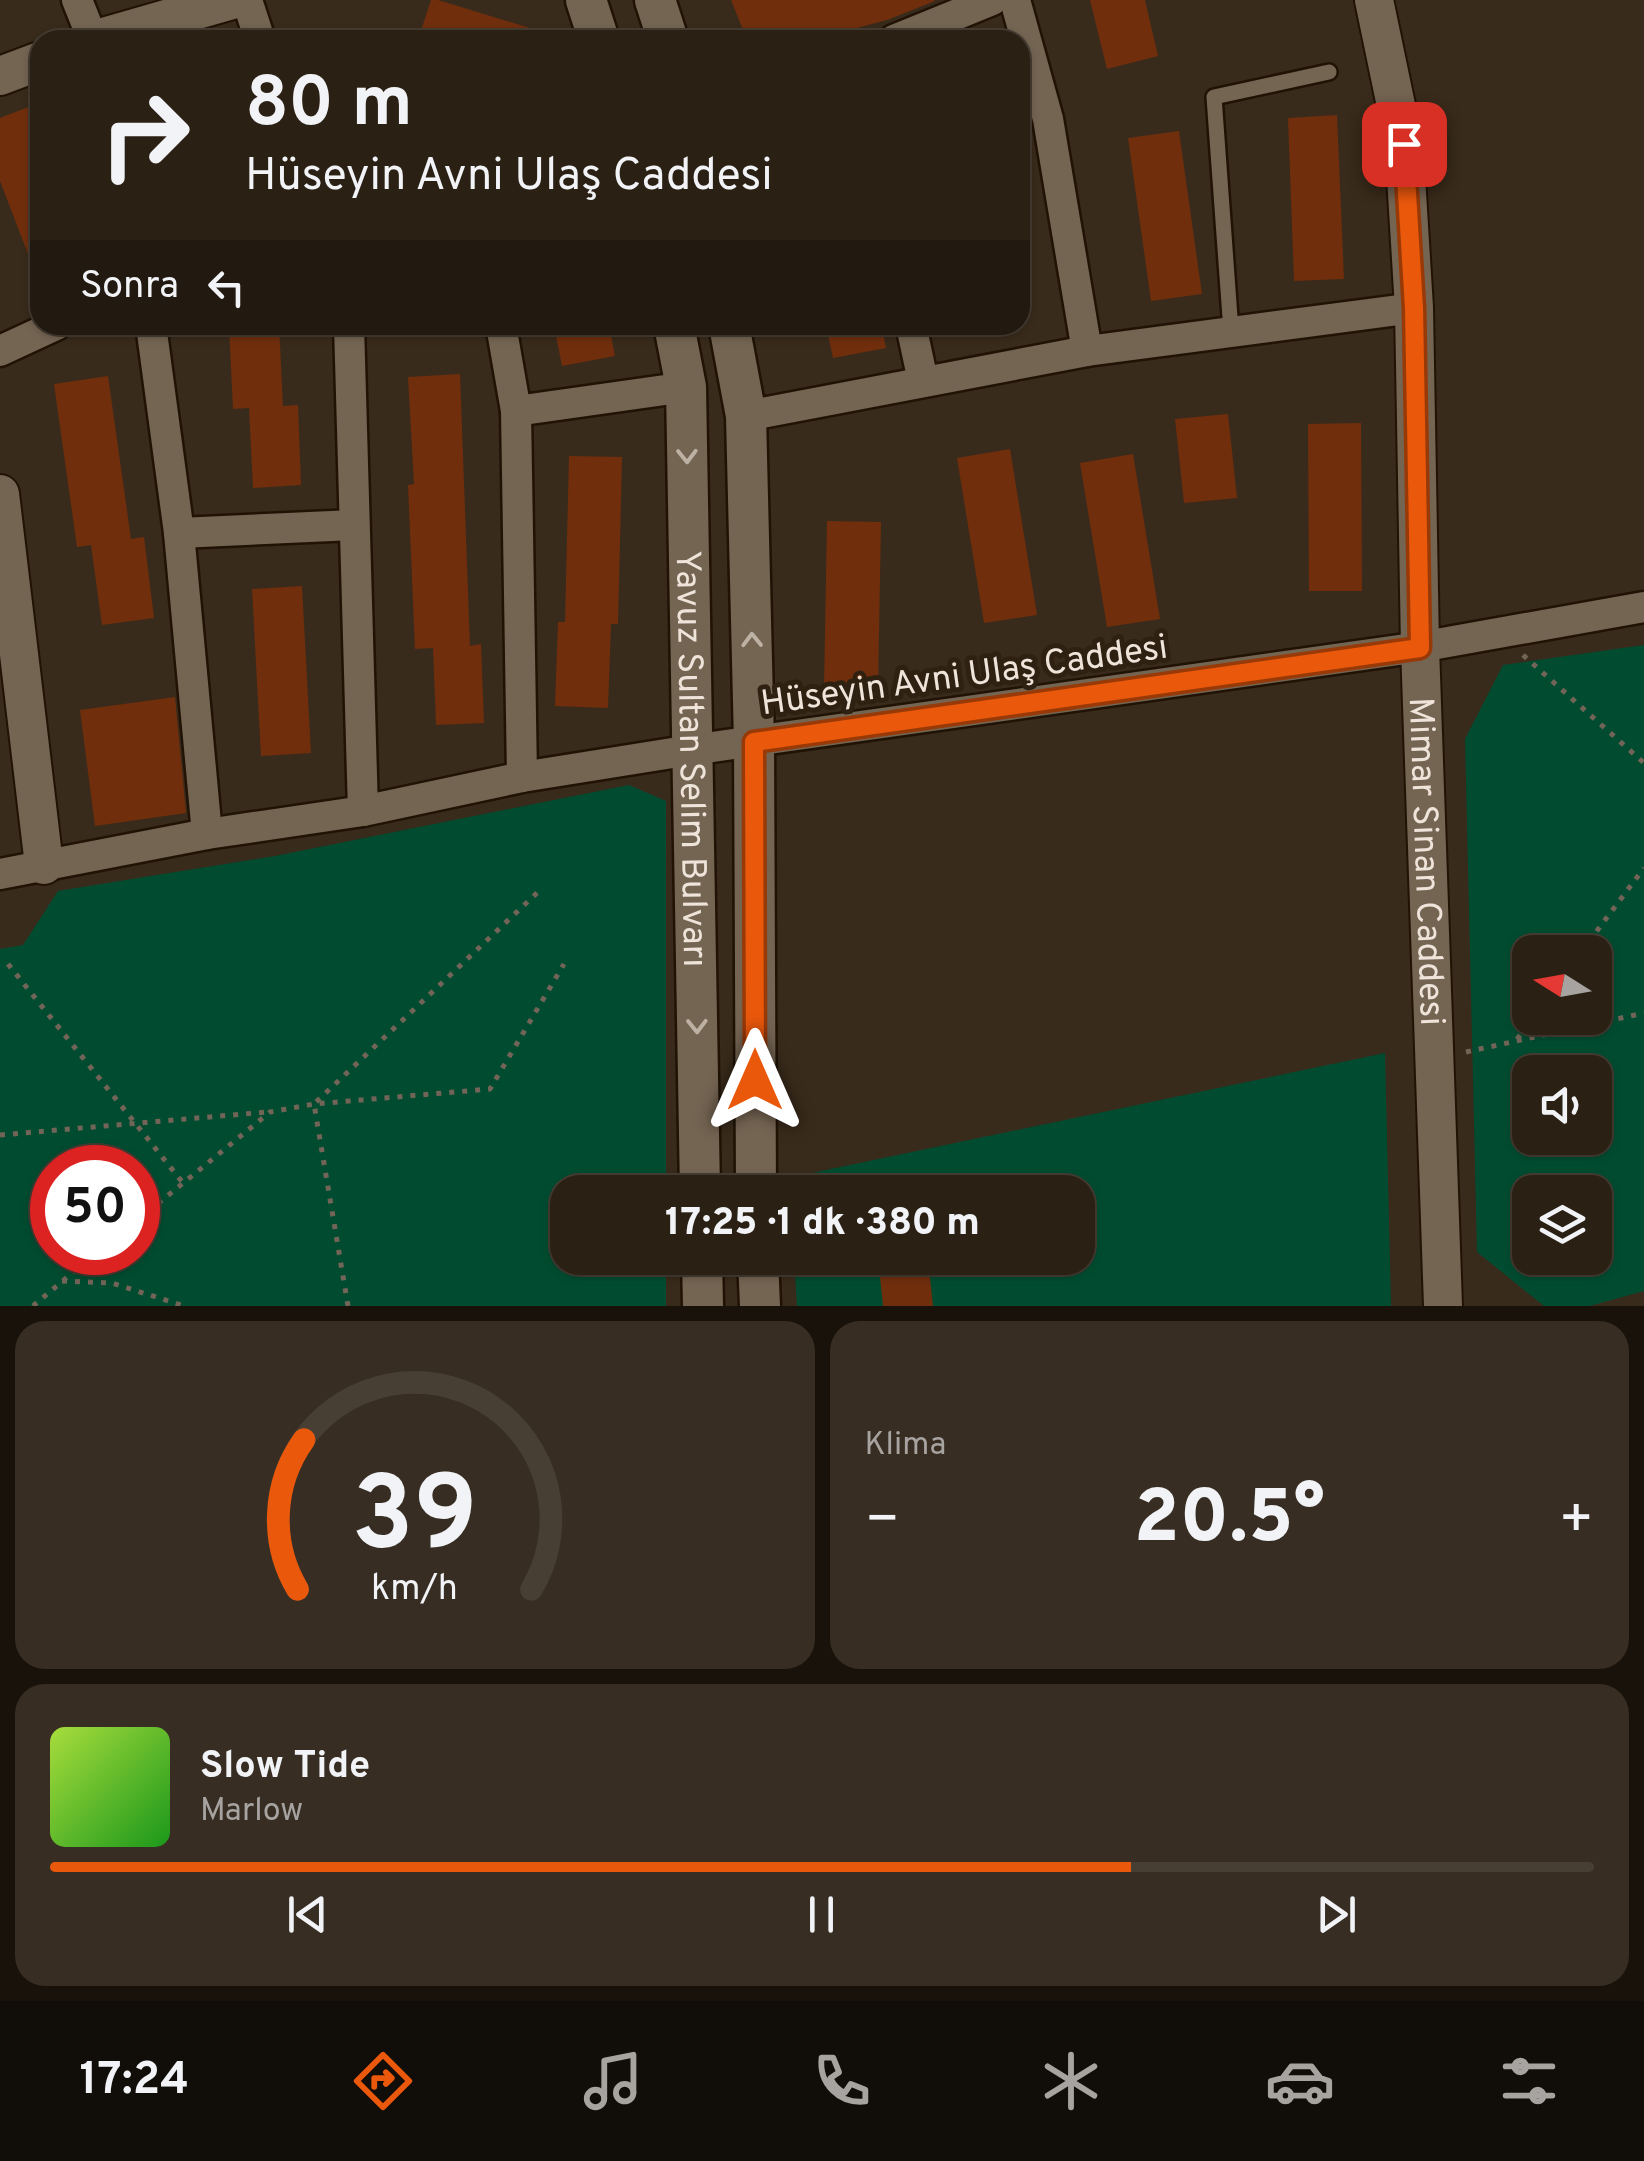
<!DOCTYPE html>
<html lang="tr">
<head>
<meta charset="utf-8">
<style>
	:root { --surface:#2b2014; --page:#372d22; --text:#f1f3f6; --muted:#a6a3a0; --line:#473e34; --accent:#ea580c }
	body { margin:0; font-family:Overpass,sans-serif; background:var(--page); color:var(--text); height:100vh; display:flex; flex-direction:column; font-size:38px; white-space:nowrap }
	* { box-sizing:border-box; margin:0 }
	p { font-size:32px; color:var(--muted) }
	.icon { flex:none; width:55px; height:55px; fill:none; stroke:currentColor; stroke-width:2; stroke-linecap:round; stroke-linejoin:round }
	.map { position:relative; height:1306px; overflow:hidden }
	.sheet { display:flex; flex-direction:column; gap:15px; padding:15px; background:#18120b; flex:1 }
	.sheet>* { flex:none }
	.hud { position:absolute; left:30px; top:30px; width:1000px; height:305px; border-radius:30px; box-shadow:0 2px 8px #0004,0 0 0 2px var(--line); background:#2b2014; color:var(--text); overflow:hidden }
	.needle { width:65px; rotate:281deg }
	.fabs { position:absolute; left:1512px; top:935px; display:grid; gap:20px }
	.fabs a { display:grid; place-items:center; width:100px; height:100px; border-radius:20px; background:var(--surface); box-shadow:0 2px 8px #0004,0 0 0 2px var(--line); font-size:50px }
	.speed { position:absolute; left:30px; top:1145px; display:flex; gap:20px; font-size:50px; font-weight:700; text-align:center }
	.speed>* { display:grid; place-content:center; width:130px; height:130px; border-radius:50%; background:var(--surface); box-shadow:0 2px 8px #0004,0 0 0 2px var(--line); line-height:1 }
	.speed .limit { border:15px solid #d22; background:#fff; color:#111 }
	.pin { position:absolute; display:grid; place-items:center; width:85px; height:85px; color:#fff; margin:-42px; border-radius:20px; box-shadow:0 5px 15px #0006 }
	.me { position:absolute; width:110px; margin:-55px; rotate:0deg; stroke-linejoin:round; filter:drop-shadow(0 0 8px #0008) }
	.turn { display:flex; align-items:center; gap:35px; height:210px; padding:0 50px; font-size:45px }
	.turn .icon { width:130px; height:130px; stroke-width:2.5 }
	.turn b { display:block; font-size:70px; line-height:85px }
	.then { display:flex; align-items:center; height:95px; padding:0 50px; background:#0003; gap:20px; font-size:38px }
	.big { font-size:75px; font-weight:800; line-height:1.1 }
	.sheet .widget { flex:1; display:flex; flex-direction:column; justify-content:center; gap:15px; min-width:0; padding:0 35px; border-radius:30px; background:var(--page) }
	.sheet .dial { align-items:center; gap:0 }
	.dial svg { height:260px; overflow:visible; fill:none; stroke:var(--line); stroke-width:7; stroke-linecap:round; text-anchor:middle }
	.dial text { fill:var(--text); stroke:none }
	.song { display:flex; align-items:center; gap:30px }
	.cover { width:120px; height:120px; border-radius:15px; background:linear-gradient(135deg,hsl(80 70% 55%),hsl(120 70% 35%)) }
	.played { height:10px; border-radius:5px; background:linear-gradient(90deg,var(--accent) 70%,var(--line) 70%) }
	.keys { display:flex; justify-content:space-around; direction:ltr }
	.heat { display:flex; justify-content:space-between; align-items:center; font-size:55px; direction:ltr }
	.sheet .tiles { flex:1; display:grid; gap:15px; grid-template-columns:1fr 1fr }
	.widget:last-child { grid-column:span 2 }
	.trip { position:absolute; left:550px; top:1175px; width:545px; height:100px; border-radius:30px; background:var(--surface); box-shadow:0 2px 8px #0004,0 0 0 2px var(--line); font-weight:800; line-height:100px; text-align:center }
	.dock { display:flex; height:160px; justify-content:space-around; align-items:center; background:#110d08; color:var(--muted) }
	.dock .icon { width:70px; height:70px }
	.dock .selected { color:var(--accent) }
	.dock b { font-size:45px; color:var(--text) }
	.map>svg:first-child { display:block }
	.green { fill:#014c31; fill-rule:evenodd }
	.building { fill:#702e0d }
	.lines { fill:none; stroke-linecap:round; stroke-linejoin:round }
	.service-casing { stroke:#201305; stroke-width:20 }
	.minor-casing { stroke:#201305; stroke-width:35 }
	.tertiary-casing { stroke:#201305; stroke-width:42 }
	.secondary-casing { stroke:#201305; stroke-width:45 }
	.path { stroke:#726557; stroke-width:5; stroke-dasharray:5 8; stroke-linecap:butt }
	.service { stroke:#746452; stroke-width:15 }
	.minor { stroke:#746452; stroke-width:30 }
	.tertiary { stroke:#746452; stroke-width:38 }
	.secondary { stroke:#746452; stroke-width:40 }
	.oneway { stroke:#bdb1a4 }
	.route-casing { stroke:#983908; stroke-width:25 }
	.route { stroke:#ea580c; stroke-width:18 }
	.labels { text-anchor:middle; stroke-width:10; stroke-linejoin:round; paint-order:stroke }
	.street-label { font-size:35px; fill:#eee4da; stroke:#2f2111 }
</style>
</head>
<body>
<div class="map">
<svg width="1644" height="1306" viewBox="0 0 1644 1306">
	<rect width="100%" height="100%" fill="#392b1b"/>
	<g class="green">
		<path d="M1644,645V1291L1590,1306H1544L1477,1252L1465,739L1503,665ZM1530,952H1595V1018H1530ZM1530,1072H1595V1138H1530ZM1530,1192H1595V1258H1530Z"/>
		<path d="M629,785L666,801V1192H568V1258H666V1306H0V949L23,945L58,891L275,856ZM52,1168H138V1252H52Z"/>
		<path d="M1385,1053L1391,1306H797L794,1258H1078V1192H789L788,1178Z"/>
	</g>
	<g class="building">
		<path d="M431,0H438L553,35L552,40H418Z"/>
		<path d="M731,0H934L935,1L887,20L853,29L825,40H747Z"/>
		<path d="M1090,0H1145L1158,56L1107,69Z"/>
		<path d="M31,106L40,130L38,280L0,181V118Z"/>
		<path d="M1337,115L1344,279L1294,281L1288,118Z"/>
		<path d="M1179,131L1202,294L1151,301L1128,138Z"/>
		<path d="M229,325H279L283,406L298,405L301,485L253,488L249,408L233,409Z"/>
		<path d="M554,325H609L615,356L562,366Z"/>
		<path d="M826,325H881L886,348L833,358Z"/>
		<path d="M460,374L470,646L481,644L484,723L436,725L433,648L415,649L408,485L414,484L408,377Z"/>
		<path d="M108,376L131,539L144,537L154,618L102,625L91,545L77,547L54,384Z"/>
		<path d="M1228,414L1237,498L1184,503L1175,419Z"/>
		<path d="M1361,423L1362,591H1309L1308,424Z"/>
		<path d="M1010,449L1037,615L984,623L957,458Z"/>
		<path d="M1133,454L1160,619L1107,627L1080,463Z"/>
		<path d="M569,456L622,457L618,624H611L608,708L555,706L558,622H565Z"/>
		<path d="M827,521L881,522L878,690L824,688Z"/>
		<path d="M302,586L311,753L261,756L252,589Z"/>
		<path d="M175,697L186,813L95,826L80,710Z"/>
		<path d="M878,1258H928L933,1306H883Z"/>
	</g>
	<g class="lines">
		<g class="service-casing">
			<path id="service" d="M1231,331L1214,97L1329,72"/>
		</g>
		<g class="minor-casing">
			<g id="minor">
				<path d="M77,0L93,40"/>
				<path d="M247,0L260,40"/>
				<path d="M1015,0L1048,119L1087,351"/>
				<path d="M894,40L992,0"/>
				<path d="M151,325L179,533L207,834"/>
				<path d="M349,325L363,811"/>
				<path d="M501,325L516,411L522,777"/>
				<path d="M911,325L923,381"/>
				<path d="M0,351L56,325"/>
				<path d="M516,411L686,387"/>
				<path d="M746,416L1087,351L1414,308"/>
				<path d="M179,533L354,525"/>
				<path d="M0,874L207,834L363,811L522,777L691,750L1420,647L1644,607"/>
			</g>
		</g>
		<g class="tertiary-casing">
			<g id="tertiary">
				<path id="s1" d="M1374,0L1404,144L1414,308L1420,647L1443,1306"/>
				<path d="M93,40L232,0"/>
				<path d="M0,76L40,61"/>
				<path d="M0,494L44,865"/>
			</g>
		</g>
		<g class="secondary-casing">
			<g id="secondary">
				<path d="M586,0L599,40"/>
				<path d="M655,0L668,40"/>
				<path id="s2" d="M674,325L686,387L700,1192"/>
				<path d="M729,325L746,416L754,742L756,1192"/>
				<path d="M702,1258L703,1306"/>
				<path d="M758,1258L760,1306"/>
			</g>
		</g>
		<g class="path">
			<path d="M1523,655L1644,763"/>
			<path d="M1581,952L1644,868"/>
			<path d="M8,964L183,1183"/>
			<path d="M1517,1039L1533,1018"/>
			<path d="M1466,1052L1644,1013"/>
			<path d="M0,1135L267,1112"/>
			<path d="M138,1220L270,1112L314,1104L490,1089L564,964"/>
			<path d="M62,1281L112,1283L184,1306"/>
			<path d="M33,1306L97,1252"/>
			<path d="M348,1306L314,1104L539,891"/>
		</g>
		<use href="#service" class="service"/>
		<use href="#minor" class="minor"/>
		<use href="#tertiary" class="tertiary"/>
		<use href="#secondary" class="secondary"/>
	</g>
	<defs><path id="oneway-chevron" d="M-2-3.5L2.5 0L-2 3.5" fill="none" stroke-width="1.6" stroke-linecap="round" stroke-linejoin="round" transform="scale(2.5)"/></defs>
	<g class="oneway">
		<use href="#oneway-chevron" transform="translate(687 456) rotate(89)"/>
		<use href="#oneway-chevron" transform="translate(752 640) rotate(-91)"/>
		<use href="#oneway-chevron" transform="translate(697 1026) rotate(89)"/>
	</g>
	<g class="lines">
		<g class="route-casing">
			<path id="route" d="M755,1080L754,742L1420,648L1414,308L1404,144"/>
		</g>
		<use href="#route" class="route"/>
	</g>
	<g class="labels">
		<g class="street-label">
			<text transform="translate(964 674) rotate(-8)" y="12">Hüseyin Avni Ulaş Caddesi</text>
			<text dy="12" stroke="none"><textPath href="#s2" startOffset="435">Yavuz Sultan Selim Bulvarı</textPath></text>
			<text dy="12" stroke="none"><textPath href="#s1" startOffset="865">Mimar Sinan Caddesi</textPath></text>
		</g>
	</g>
</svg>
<div class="fabs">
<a><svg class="needle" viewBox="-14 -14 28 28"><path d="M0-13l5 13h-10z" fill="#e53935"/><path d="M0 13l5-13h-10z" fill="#a6a3a0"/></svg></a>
<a><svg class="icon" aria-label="sound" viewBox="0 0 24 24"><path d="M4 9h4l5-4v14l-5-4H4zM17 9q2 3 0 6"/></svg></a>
<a><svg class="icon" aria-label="layers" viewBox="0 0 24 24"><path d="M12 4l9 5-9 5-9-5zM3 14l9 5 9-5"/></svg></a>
</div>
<div class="speed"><div class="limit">50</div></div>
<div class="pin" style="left:1404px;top:144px;background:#d93025"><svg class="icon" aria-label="arrive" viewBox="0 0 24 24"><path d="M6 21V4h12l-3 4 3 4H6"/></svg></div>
<svg class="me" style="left:755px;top:1080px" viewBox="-20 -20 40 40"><path d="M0-17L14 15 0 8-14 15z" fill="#ea580c" stroke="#fff" stroke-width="4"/></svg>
<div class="trip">17:25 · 1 dk · 380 m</div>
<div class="hud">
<div class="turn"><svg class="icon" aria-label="right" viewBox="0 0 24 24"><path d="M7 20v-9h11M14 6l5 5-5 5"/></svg><div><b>80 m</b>Hüseyin Avni Ulaş Caddesi</div></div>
<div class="then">Sonra<svg class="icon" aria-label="left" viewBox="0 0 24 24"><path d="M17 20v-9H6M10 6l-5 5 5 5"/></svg></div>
</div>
</div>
<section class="sheet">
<div class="tiles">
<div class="widget dial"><svg viewBox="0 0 100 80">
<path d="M14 69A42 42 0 1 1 86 69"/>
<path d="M14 69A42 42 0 0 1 16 23" stroke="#ea580c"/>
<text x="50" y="56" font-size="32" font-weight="700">39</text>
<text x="50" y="72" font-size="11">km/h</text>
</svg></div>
<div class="widget"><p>Klima</p>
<div class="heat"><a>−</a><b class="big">20.5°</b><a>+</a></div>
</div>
<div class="widget">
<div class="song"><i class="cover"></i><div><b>Slow Tide</b><p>Marlow</p></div></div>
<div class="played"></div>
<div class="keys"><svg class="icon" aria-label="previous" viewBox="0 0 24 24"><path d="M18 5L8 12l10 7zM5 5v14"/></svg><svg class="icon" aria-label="pause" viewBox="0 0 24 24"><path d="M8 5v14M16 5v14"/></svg><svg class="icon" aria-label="next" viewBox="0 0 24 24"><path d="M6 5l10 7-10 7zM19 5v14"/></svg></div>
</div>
</div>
</section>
<nav class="dock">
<b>17:24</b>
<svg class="icon selected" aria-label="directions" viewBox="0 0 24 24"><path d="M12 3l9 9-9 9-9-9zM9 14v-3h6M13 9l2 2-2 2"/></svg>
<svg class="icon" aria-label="music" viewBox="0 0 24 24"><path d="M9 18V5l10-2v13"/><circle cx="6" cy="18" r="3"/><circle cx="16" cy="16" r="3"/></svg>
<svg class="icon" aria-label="phone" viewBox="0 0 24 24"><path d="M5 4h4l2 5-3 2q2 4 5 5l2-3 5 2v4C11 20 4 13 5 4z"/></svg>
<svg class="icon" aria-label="climate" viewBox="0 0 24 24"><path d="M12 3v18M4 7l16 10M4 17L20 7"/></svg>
<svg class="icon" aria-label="car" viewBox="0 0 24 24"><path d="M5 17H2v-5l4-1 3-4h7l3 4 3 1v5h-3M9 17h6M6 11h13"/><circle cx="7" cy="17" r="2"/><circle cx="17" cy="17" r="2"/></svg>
<svg class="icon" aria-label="filters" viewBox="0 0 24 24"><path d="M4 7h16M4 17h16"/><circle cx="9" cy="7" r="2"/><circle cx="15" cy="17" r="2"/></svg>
</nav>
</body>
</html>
